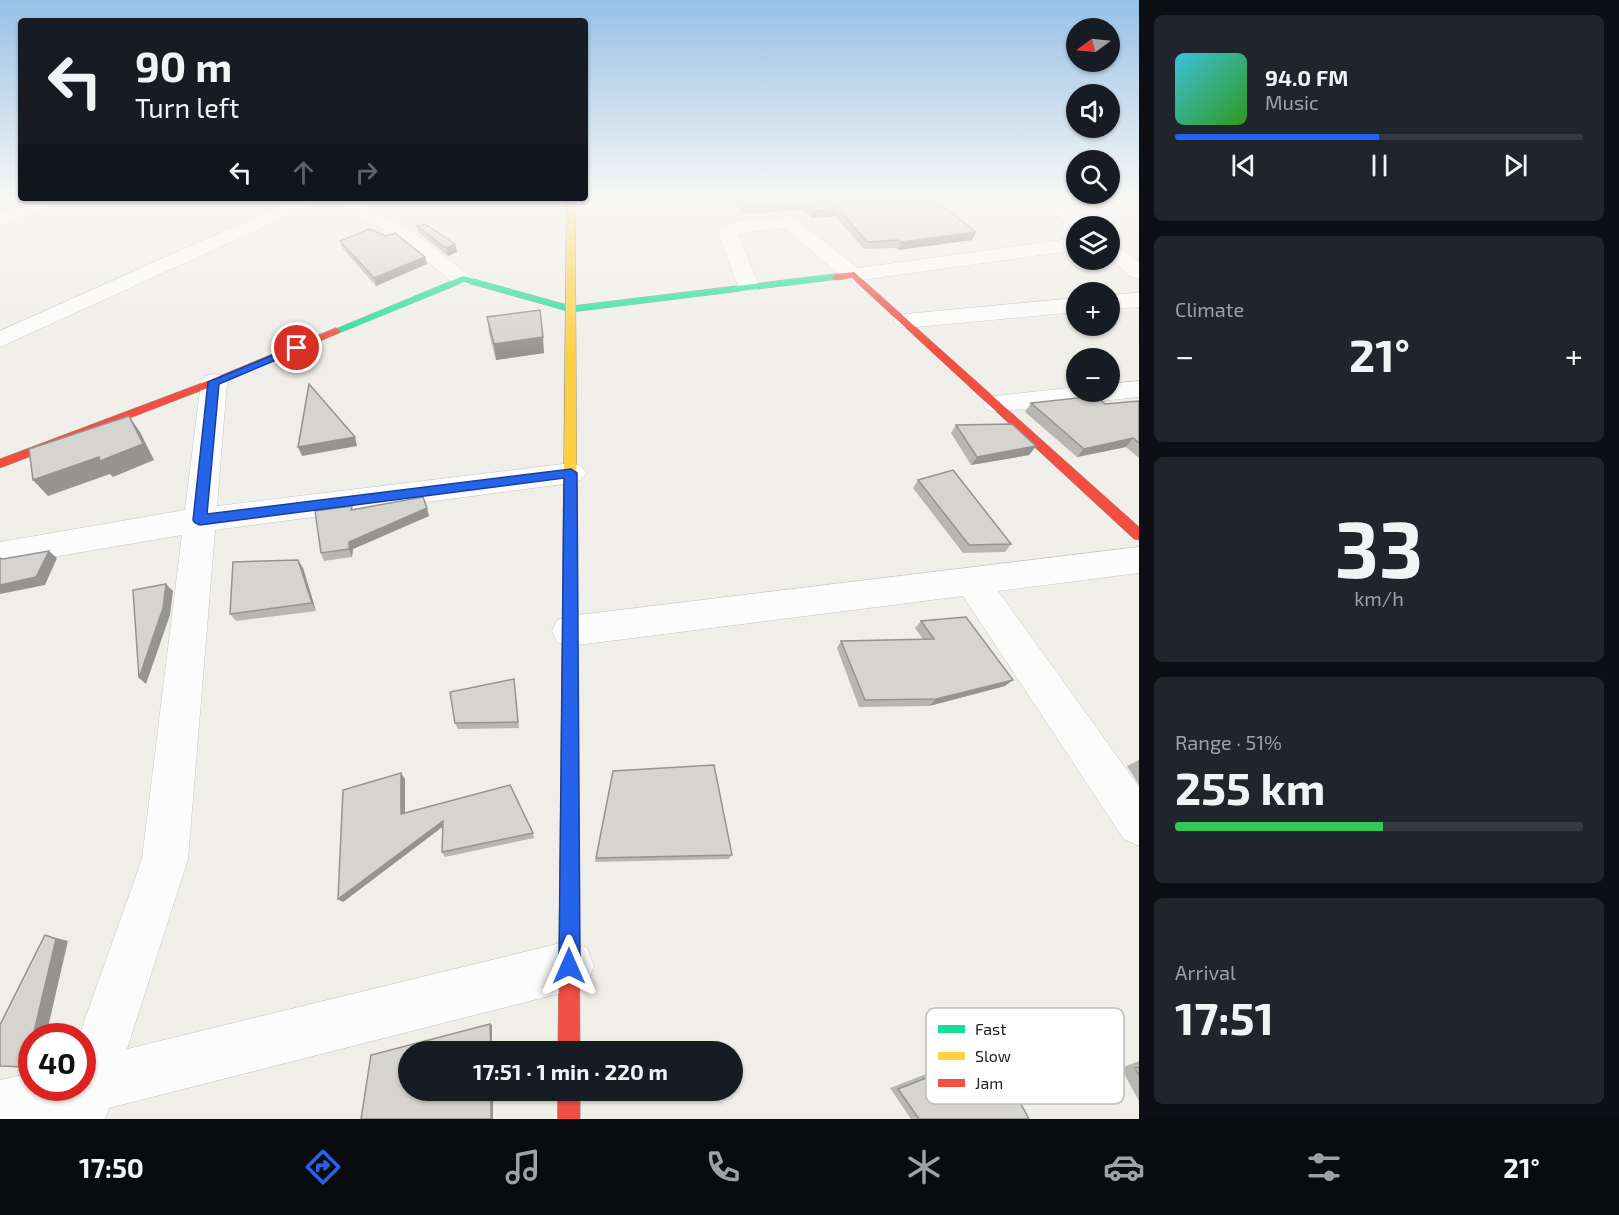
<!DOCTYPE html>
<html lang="en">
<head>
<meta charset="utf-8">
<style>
	:root { --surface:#171b24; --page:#20242c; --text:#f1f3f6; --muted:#9ea1a6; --line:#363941; --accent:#2563eb }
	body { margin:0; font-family:"Exo 2",sans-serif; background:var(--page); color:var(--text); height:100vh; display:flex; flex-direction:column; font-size:22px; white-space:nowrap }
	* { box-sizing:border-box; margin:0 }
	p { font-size:20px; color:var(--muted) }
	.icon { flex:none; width:33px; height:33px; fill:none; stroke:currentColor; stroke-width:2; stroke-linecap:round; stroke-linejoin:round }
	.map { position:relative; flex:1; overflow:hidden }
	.side { display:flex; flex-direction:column; gap:15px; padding:15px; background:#0d0f14; width:480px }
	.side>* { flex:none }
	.top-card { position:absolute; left:18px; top:18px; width:570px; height:183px; border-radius:6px; box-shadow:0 2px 4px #0004; background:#171b24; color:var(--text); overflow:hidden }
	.needle { width:39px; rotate:255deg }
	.tools { position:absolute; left:1066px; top:18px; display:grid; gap:12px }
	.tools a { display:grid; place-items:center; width:54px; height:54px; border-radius:50%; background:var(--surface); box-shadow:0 2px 4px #0004; font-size:30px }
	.speed { position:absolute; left:18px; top:1023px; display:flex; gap:12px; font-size:30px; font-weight:700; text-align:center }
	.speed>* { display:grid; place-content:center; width:78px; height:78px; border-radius:50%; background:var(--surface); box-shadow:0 2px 4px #0004; line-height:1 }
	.speed .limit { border:9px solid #d22; background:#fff; color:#111 }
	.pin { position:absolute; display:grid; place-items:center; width:51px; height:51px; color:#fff; margin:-26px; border:3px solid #fff; border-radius:50%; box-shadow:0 2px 6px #0007 }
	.me { position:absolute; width:66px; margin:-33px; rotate:0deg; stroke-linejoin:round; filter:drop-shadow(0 0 4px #0008) }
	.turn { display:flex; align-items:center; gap:21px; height:126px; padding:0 18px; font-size:27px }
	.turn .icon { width:78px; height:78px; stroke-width:2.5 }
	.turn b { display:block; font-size:42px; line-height:51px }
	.lanes { display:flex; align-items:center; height:57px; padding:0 18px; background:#0003; justify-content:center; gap:30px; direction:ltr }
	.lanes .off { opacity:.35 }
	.big { font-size:45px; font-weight:700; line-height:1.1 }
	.side .widget { flex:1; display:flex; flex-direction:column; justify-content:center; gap:9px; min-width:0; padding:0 21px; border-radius:9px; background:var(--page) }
	.side .dial { align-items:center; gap:0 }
	.dial b { font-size:78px; line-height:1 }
	.song { display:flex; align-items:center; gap:18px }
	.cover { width:72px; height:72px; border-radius:9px; background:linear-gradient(135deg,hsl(190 70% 55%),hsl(110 70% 35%)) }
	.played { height:6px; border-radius:3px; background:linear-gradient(90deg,var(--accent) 50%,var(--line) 50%) }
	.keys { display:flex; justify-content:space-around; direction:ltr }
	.heat { display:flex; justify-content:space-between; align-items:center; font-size:33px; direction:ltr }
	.charge { height:9px; border-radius:4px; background:linear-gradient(90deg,#34c759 51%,var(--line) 0) }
	.trip { position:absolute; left:398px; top:1041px; width:345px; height:60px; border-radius:30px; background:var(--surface); box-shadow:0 2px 4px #0004; font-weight:700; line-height:60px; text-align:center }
	.tabs { display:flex; height:96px; justify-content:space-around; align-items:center; background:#090b0e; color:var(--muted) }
	.tabs .icon { width:42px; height:42px }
	.tabs .on { color:var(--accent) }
	.tabs b { font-size:27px; color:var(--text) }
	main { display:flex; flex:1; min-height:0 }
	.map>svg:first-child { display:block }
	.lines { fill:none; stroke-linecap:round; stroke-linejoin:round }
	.street-casing { stroke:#c7c7c5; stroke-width:1 }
	.fast-casing { stroke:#949a7f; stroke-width:1 }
	.slow-casing { stroke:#949a7f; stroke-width:1 }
	.jam-casing { stroke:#949a7f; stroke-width:1 }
	.street { fill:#fdfcfc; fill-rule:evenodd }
	.fast { fill:#16e098; fill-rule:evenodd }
	.slow { fill:#ffcf43; fill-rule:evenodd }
	.jam { fill:#f24e42; fill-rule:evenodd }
	.wall { fill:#b7b6b3 }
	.shaded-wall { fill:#959492 }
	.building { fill:#d5d4d0; stroke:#959492; stroke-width:1.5 }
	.route { fill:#2563eb; stroke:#184099; stroke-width:1.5 }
	.key { fill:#fff; stroke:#bcbcbc; stroke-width:1.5 }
	.key-label { font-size:16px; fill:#202020 }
</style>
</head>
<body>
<main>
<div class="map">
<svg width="1139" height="1119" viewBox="0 0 1139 1119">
	<rect width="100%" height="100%" fill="#efeee9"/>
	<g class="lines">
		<g class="street-casing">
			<g id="street">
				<path d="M1033,196H1053L1091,226H1077V231L1074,230Z"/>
				<path d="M40,198H65L62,202L0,226V213Z"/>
				<path d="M298,198H322L319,202L0,347V331Z"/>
				<path d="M331,198H354L408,228L474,279L471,284L463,285L455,284L394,236L334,202Z"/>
				<path d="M788,216L795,218L858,268L1077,238V250L854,281L846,280L784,228L748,232L739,235L759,287L756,292L748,294L740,292L718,232C728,217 771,218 788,216Z"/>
				<path d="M1110,243L1117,245L1139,262V278L1131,277L1110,259Z"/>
				<path d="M1139,293V307L1110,309V295Z"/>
				<path d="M1077,298V312L905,328L897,326L893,321L897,316L905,314Z"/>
				<path d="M214,374L223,376L227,382L217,506L571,463L581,466L586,473L581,480L571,483L215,530L188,859L127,1049L569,941L587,948L594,966L587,984L569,991L109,1108L105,1119H0V1080L32,1073V1088H82V1036H79L142,859L182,535L11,564L0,560V542L185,510L201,382L205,376Z"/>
				<path d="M1139,381V397L996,412L987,410L983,404L987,398L996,396L1077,387V392H1110V384Z"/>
				<path d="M1139,547V573L998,591L1139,787V846L1124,839L963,596L570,646L557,642L552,631L557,620L570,616Z"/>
			</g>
		</g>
		<g class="fast-casing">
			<path id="fast" d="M836,274L840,277L839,279L571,312L464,282L339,333L331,331L463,276L571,306Z"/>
		</g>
		<g class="slow-casing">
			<path id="slow" d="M567,198H575L577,567L575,571H565L563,567Z"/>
		</g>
		<g class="jam-casing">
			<g id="jam">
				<path d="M854,272L1139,527V540L1134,539L852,278L836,280L832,277L836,274Z"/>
				<path d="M336,328L341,331L339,333L218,384L0,468V459L210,380Z"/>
				<path d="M570,562L575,563L577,567L580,1052H558L563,567L565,563Z"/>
				<rect x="558" y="1090" width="22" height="29"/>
			</g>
		</g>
		<use href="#street" class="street"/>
		<use href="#fast" class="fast"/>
		<use href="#slow" class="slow"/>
		<use href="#jam" class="jam"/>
	</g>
	<g class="wall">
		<path d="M729,196H930L976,232L972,240L898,250L895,248L864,249L835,216L811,218L801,210L745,214Z"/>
		<path d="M417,226L455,244L457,252L448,256L419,233Z"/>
		<path d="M386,236L427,264L376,286L343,249L340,241Z"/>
		<path d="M487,317L544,353L496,360L489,333Z"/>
		<path d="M1139,401V458L1126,447L1077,457L1025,412L1031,403L1105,404Z"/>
		<path d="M956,425L1036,446L1029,455L971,465L951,433Z"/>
		<path d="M918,480L1011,544L1005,552L963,553L913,488Z"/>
		<path d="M352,506L353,510L429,516L353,549L352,557L324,561L321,553Z"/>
		<path d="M303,568L316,611L236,621L230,614Z"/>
		<path d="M921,621L1005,686L929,706L859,707L837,648L841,641L923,639L915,628Z"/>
		<path d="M514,679L519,728L458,729L455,723Z"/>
		<path d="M1139,760V785L1127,766Z"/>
		<path d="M613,771L732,855L729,859L595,862Z"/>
		<path d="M405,779V813L533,833L534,838L445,857L442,852V827L343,902L338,899Z"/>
		<path d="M983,1052H993L1029,1119H911L890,1088Z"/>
		<path d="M1139,1061V1101L1121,1068Z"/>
	</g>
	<g class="shaded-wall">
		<path d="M838,208L835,216L811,218L813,211Z"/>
		<path d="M976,232L972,240L898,250L901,242Z"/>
		<path d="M455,244L457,252L448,256L446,248Z"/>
		<path d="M425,257L427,264L376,286L374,278Z"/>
		<path d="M543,337L544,353L496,360L494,344Z"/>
		<path d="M129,416L140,432L154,460L113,477L110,474L48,496L33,480L99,457Z"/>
		<path d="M355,437L357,446L302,456L298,447Z"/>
		<path d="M1133,438L1126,447L1077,457L1084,449Z"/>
		<path d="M1036,446L1029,455L971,465L977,457Z"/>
		<path d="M427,508L429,516L353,549L352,557L349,549V542Z"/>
		<path d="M49,551L57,558L45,585L0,594V585Z"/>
		<path d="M298,560L303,568L316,611L312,603Z"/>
		<path d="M166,584L173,591L170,615L146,684L139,678Z"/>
		<path d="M1013,680L1005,686L929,706L936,699Z"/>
		<path d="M401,773L405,779V819L401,814Z"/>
		<path d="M443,821L445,825L343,902L338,899Z"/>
		<path d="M45,935L68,941L46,1036H33Z"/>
		<path d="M490,1024L492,1025V1052H491Z"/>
		<path d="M32,1044V1067H26Z"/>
		<rect x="491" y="1090" width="2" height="29"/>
	</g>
	<g class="building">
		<path d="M737,196H930L976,232L901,242L898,240L867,242L838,208L813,211L804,203L747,207Z"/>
		<path d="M425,224L455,244L446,248L417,226Z"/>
		<path d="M369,229L386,236L395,233L425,257L374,278L340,241Z"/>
		<path d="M540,310L543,337L494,344L487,317Z"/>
		<path d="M309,384L355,437L298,447Z"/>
		<path d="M1096,396L1105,404L1139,401V443L1133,438L1084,449L1031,403Z"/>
		<path d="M129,416L143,444L100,461L99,457L33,480L29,449Z"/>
		<path d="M1012,424L1036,446L977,457L956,425Z"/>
		<path d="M953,470L1011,544L969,545L918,480Z"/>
		<path d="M423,497L427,508L349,542V549L321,553L315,511L352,506L351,510Z"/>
		<path d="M49,551L36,577L0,585V558L3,559Z"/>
		<path d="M298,560L312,603L230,614L233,562Z"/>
		<path d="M166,584L163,608L139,678L133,590Z"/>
		<path d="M966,617L1013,680L936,699L865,700L841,641L934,639L921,621Z"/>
		<path d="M514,679L518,722L455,723L450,692Z"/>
		<path d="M714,765L732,855L596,858L613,771Z"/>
		<path d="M401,773V814L510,785L533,833L442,852L443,821L338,899L343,790Z"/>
		<path d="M45,935L56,939L33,1036H32V1044L26,1067L0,1066V1025Z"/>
		<path d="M490,1024L491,1052H408V1090H491V1119H361L371,1055Z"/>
		<path d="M993,1052L1029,1119H919L898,1089Z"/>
		<path d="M1139,1067V1076L1135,1068Z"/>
	</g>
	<linearGradient id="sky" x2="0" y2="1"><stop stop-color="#96c1e6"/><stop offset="0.56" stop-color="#f8f7f5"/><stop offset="1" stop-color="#f8f7f5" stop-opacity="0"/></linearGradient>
	<rect width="1139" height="352" fill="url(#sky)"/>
	<path class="route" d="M297,345L300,346V350L219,384L207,514L571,469L577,473L580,966L577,973L569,976L562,973L559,966L564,478L200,525L195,523L193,520L208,382Z"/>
	<rect x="926" y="1008" width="198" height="96" rx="9" class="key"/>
	<rect x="938" y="1025" width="27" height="8" fill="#16e098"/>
	<rect x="938" y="1052" width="27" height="8" fill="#ffcf43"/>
	<rect x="938" y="1079" width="27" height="8" fill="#f24e42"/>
	<g class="key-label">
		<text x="975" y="1035">Fast</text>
		<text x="975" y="1062">Slow</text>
		<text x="975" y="1089">Jam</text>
	</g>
</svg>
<div class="tools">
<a><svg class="needle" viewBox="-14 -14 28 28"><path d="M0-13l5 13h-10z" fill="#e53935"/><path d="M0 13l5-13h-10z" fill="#9ea1a6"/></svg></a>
<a><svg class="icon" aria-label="sound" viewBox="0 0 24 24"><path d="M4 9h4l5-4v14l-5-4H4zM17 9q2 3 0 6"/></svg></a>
<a><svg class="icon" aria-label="search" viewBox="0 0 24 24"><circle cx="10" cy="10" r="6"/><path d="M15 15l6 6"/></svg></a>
<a><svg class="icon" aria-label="layers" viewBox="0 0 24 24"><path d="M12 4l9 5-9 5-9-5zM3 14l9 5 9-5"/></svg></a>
<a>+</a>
<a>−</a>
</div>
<div class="speed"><div class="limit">40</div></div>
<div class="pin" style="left:297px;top:348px;background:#d93025"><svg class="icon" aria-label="arrive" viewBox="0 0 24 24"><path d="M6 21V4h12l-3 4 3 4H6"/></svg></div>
<svg class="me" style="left:569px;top:966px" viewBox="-20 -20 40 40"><path d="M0-17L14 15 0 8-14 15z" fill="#2563eb" stroke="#fff" stroke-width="4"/></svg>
<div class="trip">17:51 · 1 min · 220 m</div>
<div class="top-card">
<div class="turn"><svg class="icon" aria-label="left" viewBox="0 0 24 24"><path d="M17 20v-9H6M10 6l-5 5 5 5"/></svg><div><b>90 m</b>Turn left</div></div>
<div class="lanes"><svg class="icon" aria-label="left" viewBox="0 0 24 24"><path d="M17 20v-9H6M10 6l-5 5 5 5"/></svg><svg class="icon off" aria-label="ahead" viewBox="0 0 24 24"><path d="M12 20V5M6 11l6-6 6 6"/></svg><svg class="icon off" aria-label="right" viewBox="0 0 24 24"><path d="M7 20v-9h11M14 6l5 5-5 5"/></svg></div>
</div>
</div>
<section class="side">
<div class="widget">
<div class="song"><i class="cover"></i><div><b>94.0 FM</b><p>Music</p></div></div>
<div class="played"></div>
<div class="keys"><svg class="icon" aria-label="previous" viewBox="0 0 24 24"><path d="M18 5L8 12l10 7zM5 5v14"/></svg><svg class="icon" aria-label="pause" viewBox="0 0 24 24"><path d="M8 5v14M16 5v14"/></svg><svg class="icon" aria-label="next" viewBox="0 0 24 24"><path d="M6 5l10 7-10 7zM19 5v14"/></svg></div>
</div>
<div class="widget"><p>Climate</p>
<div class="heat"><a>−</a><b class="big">21°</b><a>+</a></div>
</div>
<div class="widget dial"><b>33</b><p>km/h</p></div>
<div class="widget"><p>Range · 51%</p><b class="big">255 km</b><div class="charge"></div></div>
<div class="widget"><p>Arrival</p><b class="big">17:51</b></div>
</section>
</main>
<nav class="tabs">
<b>17:50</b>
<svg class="icon on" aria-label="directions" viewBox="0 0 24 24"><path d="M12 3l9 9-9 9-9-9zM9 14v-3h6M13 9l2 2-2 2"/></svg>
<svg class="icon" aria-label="music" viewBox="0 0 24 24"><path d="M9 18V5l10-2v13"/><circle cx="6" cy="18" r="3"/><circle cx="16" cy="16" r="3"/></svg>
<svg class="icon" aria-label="phone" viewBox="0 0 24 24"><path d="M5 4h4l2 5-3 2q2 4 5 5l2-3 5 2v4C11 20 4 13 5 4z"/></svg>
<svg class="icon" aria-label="climate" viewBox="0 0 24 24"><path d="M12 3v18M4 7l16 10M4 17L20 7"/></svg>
<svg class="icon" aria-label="car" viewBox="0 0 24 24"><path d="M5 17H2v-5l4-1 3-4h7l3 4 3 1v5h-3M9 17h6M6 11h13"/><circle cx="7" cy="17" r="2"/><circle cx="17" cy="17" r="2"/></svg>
<svg class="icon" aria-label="filters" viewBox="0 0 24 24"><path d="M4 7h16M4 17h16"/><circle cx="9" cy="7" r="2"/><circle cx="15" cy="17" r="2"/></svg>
<b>21°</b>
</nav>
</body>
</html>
